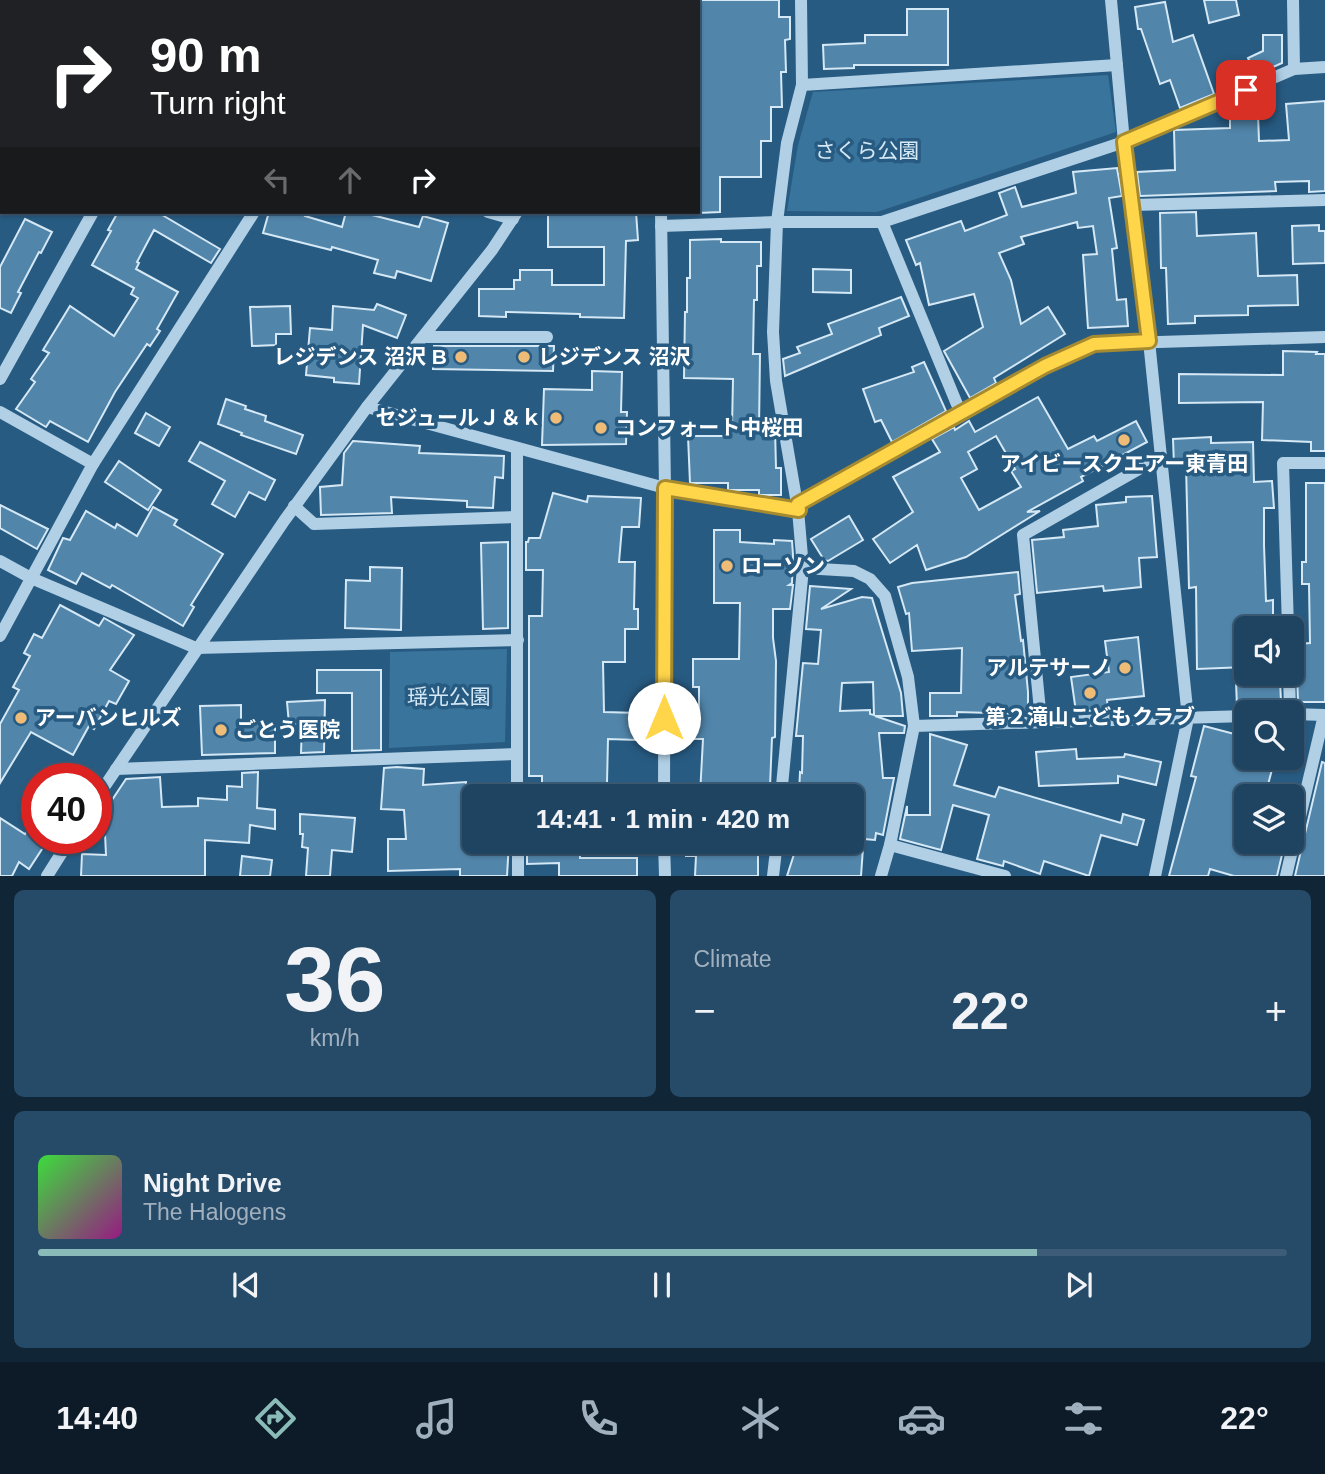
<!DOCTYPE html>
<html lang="en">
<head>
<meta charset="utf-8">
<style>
	:root { --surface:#1e4462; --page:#264b68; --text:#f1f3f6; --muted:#a1b0be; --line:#3c5c77; --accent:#8bbbb9 }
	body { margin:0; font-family:Helvetica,"Noto Sans JP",sans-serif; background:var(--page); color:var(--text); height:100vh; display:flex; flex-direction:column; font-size:26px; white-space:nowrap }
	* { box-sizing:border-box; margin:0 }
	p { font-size:23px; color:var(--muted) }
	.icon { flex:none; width:38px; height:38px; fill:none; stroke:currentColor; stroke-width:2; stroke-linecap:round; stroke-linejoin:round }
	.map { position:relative; height:876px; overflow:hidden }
	.panel { display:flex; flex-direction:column; gap:14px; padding:14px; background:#102536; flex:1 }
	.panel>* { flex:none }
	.guide { position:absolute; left:0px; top:0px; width:700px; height:214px; box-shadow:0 2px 5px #0004,0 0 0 2px var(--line); background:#202124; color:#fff; overflow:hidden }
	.fabs { position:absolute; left:1234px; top:616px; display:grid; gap:14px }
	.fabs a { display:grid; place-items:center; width:70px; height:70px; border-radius:10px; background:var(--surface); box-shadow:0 2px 5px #0004,0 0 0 2px var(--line); font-size:35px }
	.speed { position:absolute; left:21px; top:763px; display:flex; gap:14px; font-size:35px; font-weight:700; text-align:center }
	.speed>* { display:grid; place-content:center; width:91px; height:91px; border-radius:50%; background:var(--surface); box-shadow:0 2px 5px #0004,0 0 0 2px var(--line); line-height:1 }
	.speed .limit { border:10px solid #d22; background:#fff; color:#111 }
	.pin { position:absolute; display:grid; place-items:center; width:60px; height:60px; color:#fff; margin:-30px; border-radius:14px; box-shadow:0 4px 10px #0006 }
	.me { position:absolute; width:77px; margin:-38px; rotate:0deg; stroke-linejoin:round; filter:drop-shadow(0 0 5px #0008) }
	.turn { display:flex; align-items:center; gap:24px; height:147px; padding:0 35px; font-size:32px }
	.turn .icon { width:91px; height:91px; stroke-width:2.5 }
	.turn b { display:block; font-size:49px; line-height:60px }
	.lanes { display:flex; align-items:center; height:66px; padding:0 35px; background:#0003; justify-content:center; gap:35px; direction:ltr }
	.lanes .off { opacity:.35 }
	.big { font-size:52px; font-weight:700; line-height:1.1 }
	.panel .widget { flex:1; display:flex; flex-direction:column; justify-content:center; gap:10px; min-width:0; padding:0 24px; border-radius:10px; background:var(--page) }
	.panel .dial { align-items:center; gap:0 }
	.dial b { font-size:91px; line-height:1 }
	.song { display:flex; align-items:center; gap:21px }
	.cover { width:84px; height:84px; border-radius:10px; background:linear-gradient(135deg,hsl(120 70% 55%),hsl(310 70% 35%)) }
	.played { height:7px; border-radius:4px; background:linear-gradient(90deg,var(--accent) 80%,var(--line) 80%) }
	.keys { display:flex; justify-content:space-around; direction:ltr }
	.heat { display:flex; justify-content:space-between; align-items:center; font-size:38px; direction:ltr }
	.panel .tiles { flex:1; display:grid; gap:14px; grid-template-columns:1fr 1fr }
	.widget:last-child { grid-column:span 2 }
	.trip { position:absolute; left:462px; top:784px; width:402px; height:70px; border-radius:10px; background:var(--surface); box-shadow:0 2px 5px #0004,0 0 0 2px var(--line); font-weight:700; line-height:70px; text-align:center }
	.tab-bar { display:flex; height:112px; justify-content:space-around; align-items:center; background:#0c1b27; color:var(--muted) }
	.tab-bar .icon { width:49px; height:49px }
	.tab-bar .active { color:var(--accent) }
	.tab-bar b { font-size:32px; color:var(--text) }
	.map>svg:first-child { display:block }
	.green { fill:#39749d }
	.building { fill:#5185aa; stroke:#d4e8f5; stroke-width:2; fill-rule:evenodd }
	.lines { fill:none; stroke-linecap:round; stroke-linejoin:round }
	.minor { stroke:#b1d0e6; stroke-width:12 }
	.route-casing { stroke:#a68a30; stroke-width:18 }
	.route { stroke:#ffd54a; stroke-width:12 }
	.poi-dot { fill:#eebc77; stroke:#285b82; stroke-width:2.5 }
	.labels { text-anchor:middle; stroke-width:7; stroke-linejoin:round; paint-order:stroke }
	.park-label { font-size:21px; fill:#d4e8f5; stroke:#285b82 }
	.poi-label { font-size:21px; font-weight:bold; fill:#fff; stroke:#285b82; text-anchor:start }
</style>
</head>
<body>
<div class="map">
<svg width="1325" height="876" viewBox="0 0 1325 876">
	<rect width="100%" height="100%" fill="#285b82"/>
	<g class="green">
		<path d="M1108,75L1116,132L877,212L787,211L798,145L813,92Z"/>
		<path d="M507,649L505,742L389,748L390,652Z"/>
	</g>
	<g class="building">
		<path d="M698,0H779V17H790V39L785,40L786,72H781L782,107H771V141H761V177H720V212L698,213Z"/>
		<path d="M1204,0H1236L1239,15L1209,23Z"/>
		<path d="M1165,2L1173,42L1193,35L1214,94L1180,108L1170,80L1160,84L1141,29H1138L1135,7Z"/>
		<path d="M907,9H948V65H854V68L824,69L823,45L865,43V35H907Z"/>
		<path d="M1263,35H1282V63L1255,75L1248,58L1263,51Z"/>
		<path d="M1325,101V191L1309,192V181L1275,182L1276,191L1140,196L1137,172L1175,170L1174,130L1230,128V115L1258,114L1259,141L1289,140L1286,104Z"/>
		<path d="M1117,168L1122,196L1109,198L1117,248L1112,249L1117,300L1126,299L1128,326L1088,328L1083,255L1097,254L1093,226L1078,228L1077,222L1021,237L1024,244L999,253L1011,280L1021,324L1048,307L1065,334L994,378L996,383L970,398L944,351L983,327L974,294L929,305L920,263L916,265L906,240L961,221L965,231L1007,215L999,193L1015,187L1022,207L1076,193L1073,172Z"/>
		<path d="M118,212H157L220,249L211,263L154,230L137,262L139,263L136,269L178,292L157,329L160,331L150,346L147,344L115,392L88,442L50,421L46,427L16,409L35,382L31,379L49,353L43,350L70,306L114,336L138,298L131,294L134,288L92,265L111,231L108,230Z"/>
		<path d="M269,212H306L305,216L342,227L346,212H373L372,215L419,227L423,216L448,223L431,281L397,271L395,278L374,273L378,260L332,247L331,250L263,233Z"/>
		<path d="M548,212H587V215L636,212L638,240L626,241L624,318L580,317V314L506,312V317L479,316V289H514V280H520V270H552V285H604V247H548Z"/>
		<path d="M1196,212L1197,236L1256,233L1258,276L1297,275L1298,305L1248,306V315L1195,316V323L1168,324L1166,268H1161L1160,213Z"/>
		<path d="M25,219L52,232L41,253L39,252L18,292L21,293L11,313L0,308V267Z"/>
		<path d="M1319,225V231H1325V263L1293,264L1292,226Z"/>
		<path d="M721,239V242H761V266H757V300H754L753,354H760L759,428H775L776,468H781V495H759V490H728V483H690L688,436H726V427H732L733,379L684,378L685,312H687V278H690V240Z"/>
		<path d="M813,269L851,270V293L813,292Z"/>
		<path d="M901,297L909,316L879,328L881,335L785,376L783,359L800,353L797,347L832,334L828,324Z"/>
		<path d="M377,304L406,315L397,338L363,325L359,384L334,382V378L306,375L310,328L332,330L333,306L374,310Z"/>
		<path d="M290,306L291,334H276V345L252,346L250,307Z"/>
		<path d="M434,346H554L553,371L433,369Z"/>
		<path d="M1283,351L1317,352L1316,354H1325V451H1311V442L1262,440L1263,402L1179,403V374L1283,375Z"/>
		<path d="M924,362L946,411L892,442L881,420L875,422L863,389L914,372L912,367Z"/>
		<path d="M592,371L622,372L621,412H627L626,444L542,445L544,389L592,390Z"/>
		<path d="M1038,397L1068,449L1094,436L1097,441L1136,421L1147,442L1081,477L1083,481L1027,512L1040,511L966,557L926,570L917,545L890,563L873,539L913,512L893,477L940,452L932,439L954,427L955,430L969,421L975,432ZM996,436L1015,469L1011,471L1021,487L979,510L961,478L977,469L968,452Z"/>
		<path d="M226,399L246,406L245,409L266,416L265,421L303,435L296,454L241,435L242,433L218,424Z"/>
		<path d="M146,413L170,427L159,446L135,433Z"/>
		<path d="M1211,437V443L1253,442L1254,482L1272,481L1274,508H1264V545L1266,601L1273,600V624L1246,625V667L1197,669L1196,587L1189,588L1186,465H1174L1173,439Z"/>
		<path d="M353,441L420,446L419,453L504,456L503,478L495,477L493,508L467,507V501L391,497L392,513L321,515L320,487L342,485L344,453Z"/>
		<path d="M200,442L275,480L265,500L249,492L235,517L212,504L225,481L189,461Z"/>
		<path d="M119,461L161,490L148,510L105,482Z"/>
		<path d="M1306,483H1325V702H1298L1296,644L1310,643L1309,584H1302V562H1306Z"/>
		<path d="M553,493L587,502L588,496L641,498L639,527H622L619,562H635L634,609H638V629H625V662H603L604,712L639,713L638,740L608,739L607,783H618V796H542V776H529V616H542L543,570H526V542H528L529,538H540Z"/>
		<path d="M1152,496L1157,557L1139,558L1141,587L1104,591L1103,586L1037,593L1032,540L1064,537L1063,530L1098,526L1096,505L1126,502V497Z"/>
		<path d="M0,505L48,529L37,549L0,528Z"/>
		<path d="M153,507L177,520L174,525L223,554L191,605L194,607L183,626L112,585L110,588L82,573L76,584L48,570L63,538L70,540L86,511L115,528L117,524L137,536Z"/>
		<path d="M849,516L863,540L828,561L824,560L811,539Z"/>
		<path d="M714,530H740V542L774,544V540L792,541L793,555L792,583L789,585H793L790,609H773V638L776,661L775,737L772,738L770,786L724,784V795H700L703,739H684V719H699V687H693V659H739L740,603H714Z"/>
		<path d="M508,542V628L483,629L481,543Z"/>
		<path d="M370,567L402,568L401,630L345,628L346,580L370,581Z"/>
		<path d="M1018,572L1020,594L1015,595L1021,641L1023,640L1028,692V714L957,712V716H930V693H961L962,648L912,651L909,613L906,614L898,587L912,583Z"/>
		<path d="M810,586L851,589L821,609L862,597L872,598L901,693L903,716H875L905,726L904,733H879L883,778H894L883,835L876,833L875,840L852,838V796L799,794L800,772L802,773L803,736H796L803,663L818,664L821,630L806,629ZM873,682L874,715L870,714V710L840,711L842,683Z"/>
		<path d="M60,605L99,626L104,618L134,635L110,670L129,681L116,704L109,701L94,729L89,726L73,755L31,732L0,783V724L19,690L13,687L30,656L24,653L34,634L42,638Z"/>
		<path d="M1138,637L1144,696L1107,700L1108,709L1076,712L1071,677L1109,672L1105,641Z"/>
		<path d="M317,670H381V750L352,751V693H317Z"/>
		<path d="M1280,680L1281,702H1276V705L1237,707L1236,682Z"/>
		<path d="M325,700L324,752L301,753L302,724H289L287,702Z"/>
		<path d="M241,705V724H275V753L202,755L200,706Z"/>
		<path d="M1204,726L1246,737V758H1275L1265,796H1246V842H1285L1277,876H1234L1210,869L1208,876H1169L1196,777L1191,776Z"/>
		<path d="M930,734L967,745L954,785L995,797L999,787L1121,823L1123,814L1144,820L1137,845L1101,835L1089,876L1044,861L1040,874L1004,861L1003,866L977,859L989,815L953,805L941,850L900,839L907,806V815H930Z"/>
		<path d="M1076,749L1077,759L1124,757L1125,754L1161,762L1156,785L1118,776V783L1039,786L1036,752Z"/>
		<path d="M1322,762L1325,763V876H1295Z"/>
		<path d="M397,767L424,769L423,785L466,782L469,841L509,842L507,876H460V869L388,871V839H406L404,810L381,809L384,768Z"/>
		<path d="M258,772L257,808L275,810V829L250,825L249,843L205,840V876H81L82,854L106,855L104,812L126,779L160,777L162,807L198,806V798L227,800V786L242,787V773Z"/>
		<path d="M300,814L355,818L352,852L332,850L330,876H306L308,848L302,847L303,834H300Z"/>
		<path d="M37,815V841L44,846L29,869L19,862L12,876H0V818L25,834Z"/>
		<path d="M527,842H546V849H580V858H637V876H559V863L527,864Z"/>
		<path d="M686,842H758V876H695L696,856H686Z"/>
		<path d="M798,842H807L835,851L836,846L863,848L861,876H787Z"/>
		<path d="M242,856L272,860L270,876H240Z"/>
	</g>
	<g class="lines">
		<g class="minor">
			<path d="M656,0V2"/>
			<path d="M801,0L802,85L787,143L777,222L773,332L776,381L798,510L803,568L854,571L870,579L885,596L908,677L914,726L890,845L881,876"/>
			<path d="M1111,0L1124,142L1149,341L1188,718L1155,876"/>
			<path d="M1293,0L1294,69"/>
			<path d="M65,2L66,0"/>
			<path d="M295,2V0"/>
			<path d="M548,2V0"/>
			<path d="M802,85L1117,65"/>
			<path d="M0,129L2,126"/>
			<path d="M1132,205L1325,200"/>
			<path d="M488,212L513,219"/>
			<path d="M661,212L665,488L664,796"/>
			<path d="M882,222L961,414"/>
			<path d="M661,226L777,222H882L1124,142L1294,69L1325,67"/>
			<path d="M423,337H547"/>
			<path d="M0,379L93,212"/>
			<path d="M367,407L665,488L798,510"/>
			<path d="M0,412L93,464"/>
			<path d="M798,504L1045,366L1094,344L1325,337"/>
			<path d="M294,506L314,524L517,517"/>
			<path d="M0,561L31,578L196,648L518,640"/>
			<path d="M1288,628L1283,463H1325"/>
			<path d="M0,636L93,464L254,212"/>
			<path d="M1289,674L1290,712"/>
			<path d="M1292,714L1325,715"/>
			<path d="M1041,721L1023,535L1160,457"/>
			<path d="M914,726L1246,716"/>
			<path d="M116,769L516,754"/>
			<path d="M517,796V449"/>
			<path d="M781,796L803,568"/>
			<path d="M96,799L284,521L367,407L492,250L517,212"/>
			<path d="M518,842V876"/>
			<path d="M664,842L665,876"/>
			<path d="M890,845L1005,876"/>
			<path d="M47,876L71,838"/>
			<path d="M773,876L777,842"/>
			<path d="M1286,876L1324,715"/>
		</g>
	</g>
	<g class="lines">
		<g class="route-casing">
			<path id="route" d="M664,718L665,488L799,510L798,504L1045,366L1094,344L1149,341L1124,142L1246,90"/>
		</g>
		<use href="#route" class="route"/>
	</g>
	<g class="poi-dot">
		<circle cx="461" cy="357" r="7"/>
		<circle cx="524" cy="357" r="7"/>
		<circle cx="556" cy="418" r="7"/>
		<circle cx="601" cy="428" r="7"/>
		<circle cx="1124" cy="440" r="7"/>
		<circle cx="727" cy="566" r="7"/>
		<circle cx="1125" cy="668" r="7"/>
		<circle cx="1090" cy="693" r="7"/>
		<circle cx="21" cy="718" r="7"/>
		<circle cx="221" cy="730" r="7"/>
	</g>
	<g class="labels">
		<g class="park-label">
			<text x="867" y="158">さくら公園</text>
			<text x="449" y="704">瑶光公園</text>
		</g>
		<g class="poi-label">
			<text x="447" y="364" text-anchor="end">レジデンス 沼沢 B</text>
			<text x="538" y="364">レジデンス 沼沢</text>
			<text x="542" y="425" text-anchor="end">セジュールＪ＆ｋ</text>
			<text x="615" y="435">コンフォート中桜田</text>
			<text x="1124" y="471" text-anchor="middle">アイビースクエアー東青田</text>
			<text x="741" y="573">ローソン</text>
			<text x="1111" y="675" text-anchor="end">アルテサーノ</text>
			<text x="1090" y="724" text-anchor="middle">第２滝山こどもクラブ</text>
			<text x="35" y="725">アーバンヒルズ</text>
			<text x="235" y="737">ごとう医院</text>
		</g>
	</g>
</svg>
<div class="fabs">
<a><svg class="icon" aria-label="sound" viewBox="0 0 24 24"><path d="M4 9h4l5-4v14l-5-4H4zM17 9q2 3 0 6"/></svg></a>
<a><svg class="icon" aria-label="search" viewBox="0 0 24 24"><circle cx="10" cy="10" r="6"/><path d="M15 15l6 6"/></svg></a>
<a><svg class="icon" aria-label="layers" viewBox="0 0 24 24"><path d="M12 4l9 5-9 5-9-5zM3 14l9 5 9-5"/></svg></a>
</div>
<div class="speed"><div class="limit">40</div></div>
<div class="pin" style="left:1246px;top:90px;background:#d93025"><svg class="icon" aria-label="arrive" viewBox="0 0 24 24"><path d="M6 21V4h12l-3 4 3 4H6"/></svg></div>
<svg class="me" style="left:664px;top:718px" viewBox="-20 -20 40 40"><circle r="19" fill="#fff"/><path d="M0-13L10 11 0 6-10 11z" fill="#ffd54a"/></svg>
<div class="trip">14:41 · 1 min · 420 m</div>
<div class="guide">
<div class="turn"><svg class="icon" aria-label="right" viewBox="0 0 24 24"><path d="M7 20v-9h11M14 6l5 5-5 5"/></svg><div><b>90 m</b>Turn right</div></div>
<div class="lanes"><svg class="icon off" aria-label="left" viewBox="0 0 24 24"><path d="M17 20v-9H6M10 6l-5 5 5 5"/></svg><svg class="icon off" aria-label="ahead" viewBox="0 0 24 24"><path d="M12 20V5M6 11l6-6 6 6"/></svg><svg class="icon" aria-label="right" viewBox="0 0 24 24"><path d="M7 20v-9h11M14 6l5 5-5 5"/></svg></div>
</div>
</div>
<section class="panel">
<div class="tiles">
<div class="widget dial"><b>36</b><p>km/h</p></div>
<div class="widget"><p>Climate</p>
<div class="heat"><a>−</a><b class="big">22°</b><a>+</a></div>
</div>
<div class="widget">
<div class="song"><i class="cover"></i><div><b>Night Drive</b><p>The Halogens</p></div></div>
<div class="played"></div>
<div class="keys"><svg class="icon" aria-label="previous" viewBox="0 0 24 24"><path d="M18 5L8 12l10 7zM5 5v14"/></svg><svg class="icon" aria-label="pause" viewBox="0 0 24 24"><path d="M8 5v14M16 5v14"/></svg><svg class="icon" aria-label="next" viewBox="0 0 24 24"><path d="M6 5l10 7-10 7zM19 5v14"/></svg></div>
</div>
</div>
</section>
<nav class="tab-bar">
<b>14:40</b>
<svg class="icon active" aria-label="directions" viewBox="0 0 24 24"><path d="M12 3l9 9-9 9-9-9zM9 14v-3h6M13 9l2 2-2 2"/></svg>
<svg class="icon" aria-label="music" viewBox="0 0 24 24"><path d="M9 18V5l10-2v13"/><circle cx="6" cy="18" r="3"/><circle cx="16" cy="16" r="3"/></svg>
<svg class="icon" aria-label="phone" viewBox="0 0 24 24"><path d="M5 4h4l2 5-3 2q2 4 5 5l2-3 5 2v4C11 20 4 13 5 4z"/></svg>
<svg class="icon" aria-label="climate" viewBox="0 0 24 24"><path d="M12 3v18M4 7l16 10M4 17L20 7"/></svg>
<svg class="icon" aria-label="car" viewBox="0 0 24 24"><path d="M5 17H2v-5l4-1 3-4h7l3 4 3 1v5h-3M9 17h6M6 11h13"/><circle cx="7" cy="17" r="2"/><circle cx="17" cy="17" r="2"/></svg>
<svg class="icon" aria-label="filters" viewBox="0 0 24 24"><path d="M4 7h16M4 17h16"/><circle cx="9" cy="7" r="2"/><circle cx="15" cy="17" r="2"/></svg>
<b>22°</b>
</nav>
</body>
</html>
